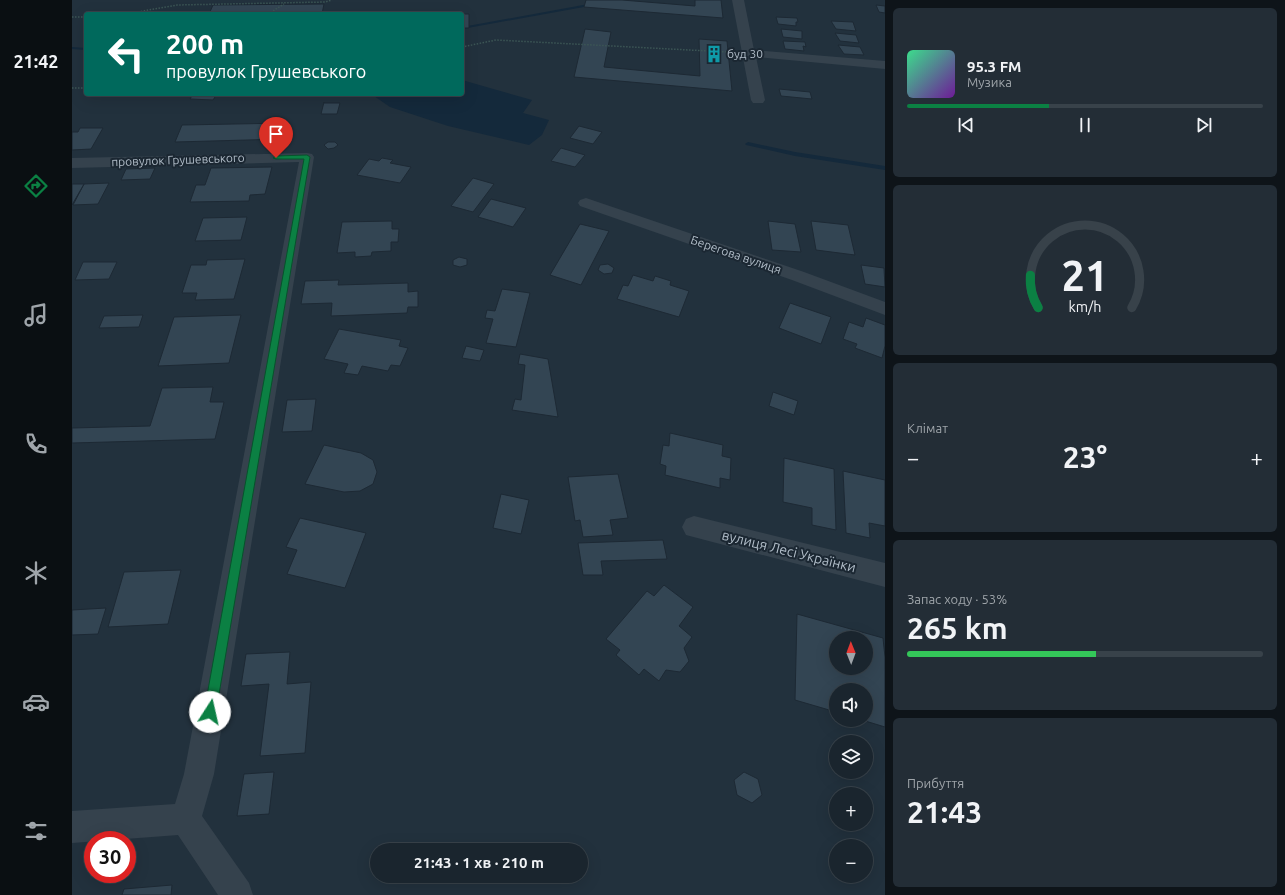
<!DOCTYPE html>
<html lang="uk">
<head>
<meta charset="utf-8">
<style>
	:root { --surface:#1a252e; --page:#232d36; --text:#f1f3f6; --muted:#9fa5aa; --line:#38424a; --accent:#0b8043 }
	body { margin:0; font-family:Ubuntu,sans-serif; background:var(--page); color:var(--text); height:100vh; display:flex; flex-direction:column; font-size:15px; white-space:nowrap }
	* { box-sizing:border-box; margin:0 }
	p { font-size:13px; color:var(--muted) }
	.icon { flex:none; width:22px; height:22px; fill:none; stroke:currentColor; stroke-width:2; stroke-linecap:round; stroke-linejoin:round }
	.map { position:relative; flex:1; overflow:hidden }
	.details { display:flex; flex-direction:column; gap:8px; padding:8px; background:#0e1419; width:400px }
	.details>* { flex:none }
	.top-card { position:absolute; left:12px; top:12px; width:380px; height:84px; border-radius:4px; box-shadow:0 4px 16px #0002,0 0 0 1px var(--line); background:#00695c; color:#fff; overflow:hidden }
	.needle { width:26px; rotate:359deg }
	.buttons { position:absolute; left:757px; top:631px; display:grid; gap:8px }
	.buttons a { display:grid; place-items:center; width:44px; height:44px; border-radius:50%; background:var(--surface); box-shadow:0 4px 16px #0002,0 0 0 1px var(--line); font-size:20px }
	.speed { position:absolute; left:12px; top:831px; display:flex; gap:8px; font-size:20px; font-weight:700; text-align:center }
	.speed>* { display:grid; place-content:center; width:52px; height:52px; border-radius:50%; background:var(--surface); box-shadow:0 4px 16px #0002,0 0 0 1px var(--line); line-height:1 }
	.speed .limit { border:6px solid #d22; background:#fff; color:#111 }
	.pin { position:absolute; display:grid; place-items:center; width:34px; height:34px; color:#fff; margin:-41px -17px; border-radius:50% 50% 50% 0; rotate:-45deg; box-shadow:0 0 4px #0007 }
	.pin .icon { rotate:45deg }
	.me { position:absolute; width:44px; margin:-22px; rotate:10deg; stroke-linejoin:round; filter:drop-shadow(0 0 3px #0008) }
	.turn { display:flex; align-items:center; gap:14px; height:84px; padding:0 16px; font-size:18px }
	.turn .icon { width:52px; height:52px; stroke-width:2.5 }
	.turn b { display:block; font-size:28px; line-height:34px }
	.big { font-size:30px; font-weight:700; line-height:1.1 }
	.details .tile { flex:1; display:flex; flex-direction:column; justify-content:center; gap:6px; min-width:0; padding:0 14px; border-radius:6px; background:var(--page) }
	.details .dial { align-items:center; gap:0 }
	.dial svg { height:104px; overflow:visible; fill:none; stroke:var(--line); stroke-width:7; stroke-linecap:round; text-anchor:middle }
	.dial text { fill:var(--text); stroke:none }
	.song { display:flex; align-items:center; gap:12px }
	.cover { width:48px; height:48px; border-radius:6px; background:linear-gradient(135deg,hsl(150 70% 55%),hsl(280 70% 35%)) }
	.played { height:4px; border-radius:2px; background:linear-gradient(90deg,var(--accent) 40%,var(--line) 40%) }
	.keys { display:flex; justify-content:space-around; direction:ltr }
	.heat { display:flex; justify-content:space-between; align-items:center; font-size:22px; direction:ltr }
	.charge { height:6px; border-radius:3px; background:linear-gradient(90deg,#34c759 53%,var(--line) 0) }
	.trip { position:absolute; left:298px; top:843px; width:218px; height:40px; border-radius:20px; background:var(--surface); box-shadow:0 4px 16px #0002,0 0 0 1px var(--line); font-weight:700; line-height:40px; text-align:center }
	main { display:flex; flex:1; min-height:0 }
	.tab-bar { display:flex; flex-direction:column; width:72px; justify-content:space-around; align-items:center; background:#0a0f12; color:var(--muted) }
	.tab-bar .icon { width:28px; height:28px }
	.tab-bar .selected { color:var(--accent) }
	.tab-bar b { font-size:18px; color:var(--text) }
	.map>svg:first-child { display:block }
	.water { fill:#14293b }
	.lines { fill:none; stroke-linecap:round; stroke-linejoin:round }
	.stream { fill:#14293b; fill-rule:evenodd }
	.building { fill:#334553; stroke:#1d2934; fill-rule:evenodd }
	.path { stroke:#3c5655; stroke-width:1.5; stroke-dasharray:1.5 1.5; stroke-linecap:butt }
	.street { fill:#35424d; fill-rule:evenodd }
	.route { fill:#0b8043; stroke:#07532c }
	.labels { text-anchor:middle; stroke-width:4; stroke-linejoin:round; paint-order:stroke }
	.far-poi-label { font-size:12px; fill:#b1bdc8; stroke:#1b2732; text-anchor:start }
	.far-street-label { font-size:12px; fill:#b1bdc8; stroke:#1b2732 }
	.street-label { font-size:14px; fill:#b1bdc8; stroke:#1b2732 }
</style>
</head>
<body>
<main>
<nav class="tab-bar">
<b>21:42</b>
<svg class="icon selected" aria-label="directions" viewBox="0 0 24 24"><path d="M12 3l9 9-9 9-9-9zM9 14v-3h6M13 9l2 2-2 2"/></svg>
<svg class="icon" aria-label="music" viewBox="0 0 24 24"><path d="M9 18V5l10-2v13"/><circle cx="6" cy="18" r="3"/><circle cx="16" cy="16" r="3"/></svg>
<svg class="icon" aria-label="phone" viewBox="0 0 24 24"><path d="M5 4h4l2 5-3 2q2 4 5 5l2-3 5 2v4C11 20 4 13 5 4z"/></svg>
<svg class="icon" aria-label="climate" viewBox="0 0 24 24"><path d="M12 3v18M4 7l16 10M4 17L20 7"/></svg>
<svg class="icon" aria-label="car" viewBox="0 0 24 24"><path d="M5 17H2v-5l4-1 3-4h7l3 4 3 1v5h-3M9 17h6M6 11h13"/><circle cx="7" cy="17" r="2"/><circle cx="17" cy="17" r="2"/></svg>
<svg class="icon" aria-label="filters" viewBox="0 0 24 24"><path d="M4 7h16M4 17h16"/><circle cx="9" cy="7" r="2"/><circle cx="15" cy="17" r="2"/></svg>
</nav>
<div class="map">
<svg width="813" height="895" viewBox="0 0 813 895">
	<rect width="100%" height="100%" fill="#22313d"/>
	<path class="water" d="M390,80L460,100L451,113L477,120L470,135L457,145L376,126L318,107L299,94H390Z"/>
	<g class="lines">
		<g class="stream">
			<path d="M522,3L523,5L390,29V27Z"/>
			<path d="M0,47L14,48V50L0,49Z"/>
			<path d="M676,142L723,152L813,166V170L723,156L674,145L673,144Z"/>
		</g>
	</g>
	<g class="building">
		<path d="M514,0H550L623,6V0H649L651,18L512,7Z"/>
		<path d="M252,4L250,14H137L141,5Z"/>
		<path d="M804,5L813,6V13L807,12Z"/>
		<path d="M369,14H397V28H390V14Z"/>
		<path d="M704,17L725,18L726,22H724V26L706,24Z"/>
		<path d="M759,21L781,22L784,31L764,29Z"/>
		<path d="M513,29L539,32L532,67L628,76L627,39L655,41L660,91L502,77Z"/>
		<path d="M709,29L730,31V39L711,37Z"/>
		<path d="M763,33L784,35L787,43L768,41Z"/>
		<path d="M711,41L733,42L734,47L731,46L732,51L713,49Z"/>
		<path d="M766,45L788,47L792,55L772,54Z"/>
		<path d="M707,89L738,92L740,99L709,96Z"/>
		<path d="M121,94H150H145L141,100L118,99Z"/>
		<path d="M252,102V103H268L265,114H249Z"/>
		<path d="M216,123L212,139L103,142L110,125Z"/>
		<path d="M507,126L530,132L521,144L498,138Z"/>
		<path d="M8,128H31L19,149L0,150V132H6Z"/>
		<path d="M256,142H263L266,145L262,148L256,149L252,145Z"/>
		<path d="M489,148L513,155L503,167L479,161Z"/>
		<path d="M310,158L321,160L318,163L339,167L328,183L285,175L297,159L307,161Z"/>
		<path d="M200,167L193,194L178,195L177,201L118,202L124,185H133L139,168Z"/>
		<path d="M83,168L78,179L49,180L54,169Z"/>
		<path d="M401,178L422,184L401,212L379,206Z"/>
		<path d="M37,183L26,204L1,205L12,184Z"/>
		<path d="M0,184H12L0,205Z"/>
		<path d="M419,199L454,208L441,227L406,217Z"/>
		<path d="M175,217L169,240L123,241L131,218Z"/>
		<path d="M320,221V229H327L326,242H319V251L300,252L299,256L283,257V252L265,253L270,222Z"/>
		<path d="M696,221L723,224L729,252L700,250Z"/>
		<path d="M739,221L776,225L783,255L744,250Z"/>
		<path d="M508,224L537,231L509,285L478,275Z"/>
		<path d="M387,257L395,259V265L388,267L381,265V260Z"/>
		<path d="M173,259L162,299L123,300L125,293H110L119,265H134L135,260Z"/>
		<path d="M11,262H45L37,279L3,280Z"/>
		<path d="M536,264L542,268L540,273L532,274L526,270L528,265Z"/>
		<path d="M789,265L812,268L813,287L793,284Z"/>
		<path d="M561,275L581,281L583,276L599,281L598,285L617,291L607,317L545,299L551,285L556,286Z"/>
		<path d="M267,280L266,285L336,283V292L346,291V307H336L335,313L259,316L260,303L229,304L233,281Z"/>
		<path d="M430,289L458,293L444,347L414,343L421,319L413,318L415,310L423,311Z"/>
		<path d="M718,303L759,317L749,344L707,328Z"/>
		<path d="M71,315L67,327L27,328L32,316Z"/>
		<path d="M169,315L157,363L86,366L102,317Z"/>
		<path d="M794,318L813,325V346L810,358L783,348L785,344L771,339L777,322L791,327Z"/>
		<path d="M267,329L329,340L327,346L336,348L328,366L319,365L316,371L290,366L286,375L272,373L276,364L252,359Z"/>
		<path d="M394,346L412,350L408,361L390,358Z"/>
		<path d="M448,354L476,359L486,417L440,410L443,399L449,400L453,365L446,364Z"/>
		<path d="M141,387L138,402H152L143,439L0,443V428L78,426L90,388Z"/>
		<path d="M701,392L726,401L722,415L697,406Z"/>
		<path d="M244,399L240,431L210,432L215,400Z"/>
		<path d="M598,433L651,445L650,456L659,458L658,480L648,478V488L593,475L594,466L588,464L591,445L597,446Z"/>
		<path d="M252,445L289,453L301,460L305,472L301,484L288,491L272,492L233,484Z"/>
		<path d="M712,458L762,469L764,530L740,525V508L711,502Z"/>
		<path d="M771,471L813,480V526L797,523L798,538L774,533Z"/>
		<path d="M546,474L556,518L538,520L541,535L511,537L508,520L503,521L496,477Z"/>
		<path d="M429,494L457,500L449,534L421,528Z"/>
		<path d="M228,518L294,533L273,588L215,574L225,550L214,547Z"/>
		<path d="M591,540L595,559L529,561L531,575H511L506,543Z"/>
		<path d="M109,570L96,624L36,627L52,572Z"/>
		<path d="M592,585L621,607L607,626L620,637L612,648L617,661L608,672L594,670L587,681L572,669L567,675L544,655L548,650L534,639L575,591L582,596Z"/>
		<path d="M34,608L26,634L0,635V610Z"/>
		<path d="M725,614L811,638L813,657V727L790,720H794V690H764V712L723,700ZM764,638H794V668H764Z"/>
		<path d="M218,652L215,684L239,682L233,753L188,756L197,684L169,686L174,654Z"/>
		<path d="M202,772L197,814L165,816L172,774Z"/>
		<path d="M672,772L686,779L690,795L680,803L665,795L662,780Z"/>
		<path d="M100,885L99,895H50L52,889Z"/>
	</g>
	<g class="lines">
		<g class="path">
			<path d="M54,14L105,5L253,2L260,0"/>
			<path d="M196,14L212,4"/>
			<path d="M0,17H14"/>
			<path d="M390,47L424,40L656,52"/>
			<path d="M0,88H14"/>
		</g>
		<g class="street">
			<path d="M660,0H672L682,50L813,61V69L684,57L693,100L691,103H681L679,100Z"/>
			<path d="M235,153L240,154L242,157L142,774L130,816L177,883L181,895H146L106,835L0,843V811L103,804L112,774L227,162L0,168V158Z"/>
			<path d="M514,198L732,272L813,302V315L720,280L508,206L506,203L508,200Z"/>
			<path d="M622,516L813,563V587L614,535L610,527L614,519Z"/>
		</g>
	</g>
	<path class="route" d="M235,155L238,157L144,712L142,716L138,718L134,716L132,712L232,159H204L201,158L204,156Z"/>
	<defs>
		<g id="building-bare" transform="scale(1.38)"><path d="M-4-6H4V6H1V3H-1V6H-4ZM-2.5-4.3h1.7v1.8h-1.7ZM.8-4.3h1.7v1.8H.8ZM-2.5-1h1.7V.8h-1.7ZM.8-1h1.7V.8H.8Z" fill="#0f9aa8" stroke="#1b2732" stroke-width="2.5" paint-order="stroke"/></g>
	</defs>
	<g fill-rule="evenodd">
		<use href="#building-bare" x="642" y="54"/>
	</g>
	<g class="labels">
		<g class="far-poi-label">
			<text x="655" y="58">буд 30</text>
		</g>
		<g class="far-street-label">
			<text transform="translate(106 160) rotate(-2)" y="4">провулок Грушевського</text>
			<text transform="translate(664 255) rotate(19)" y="4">Берегова вулиця</text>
		</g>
		<g class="street-label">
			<text transform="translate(717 551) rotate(14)" y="5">вулиця Лесі Українки</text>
		</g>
	</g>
</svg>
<div class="buttons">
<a><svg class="needle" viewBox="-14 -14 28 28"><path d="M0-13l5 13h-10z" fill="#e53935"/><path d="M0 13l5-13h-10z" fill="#9fa5aa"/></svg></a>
<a><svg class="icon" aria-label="sound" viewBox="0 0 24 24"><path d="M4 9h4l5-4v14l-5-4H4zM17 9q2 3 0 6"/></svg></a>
<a><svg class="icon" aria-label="layers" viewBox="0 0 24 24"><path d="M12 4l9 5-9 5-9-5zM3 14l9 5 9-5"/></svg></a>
<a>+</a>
<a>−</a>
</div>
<div class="speed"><div class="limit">30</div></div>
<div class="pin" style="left:204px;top:158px;background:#d93025"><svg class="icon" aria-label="arrive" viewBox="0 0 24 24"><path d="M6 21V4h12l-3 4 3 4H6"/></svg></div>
<svg class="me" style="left:138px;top:712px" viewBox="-20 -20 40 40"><circle r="19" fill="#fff"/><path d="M0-13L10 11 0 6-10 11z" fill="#0b8043"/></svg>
<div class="trip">21:43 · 1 хв · 210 m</div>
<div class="top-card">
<div class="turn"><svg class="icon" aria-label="left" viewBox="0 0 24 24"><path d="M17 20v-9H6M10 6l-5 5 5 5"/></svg><div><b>200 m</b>провулок Грушевського</div></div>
</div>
</div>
<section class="details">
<div class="tile">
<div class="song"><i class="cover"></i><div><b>95.3 FM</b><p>Музика</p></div></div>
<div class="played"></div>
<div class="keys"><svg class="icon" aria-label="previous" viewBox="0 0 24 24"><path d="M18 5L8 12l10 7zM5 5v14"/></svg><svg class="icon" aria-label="pause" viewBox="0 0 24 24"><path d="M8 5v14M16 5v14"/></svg><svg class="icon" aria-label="next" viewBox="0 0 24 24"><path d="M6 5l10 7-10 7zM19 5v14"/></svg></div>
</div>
<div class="tile dial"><svg viewBox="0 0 100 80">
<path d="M14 69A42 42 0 1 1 86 69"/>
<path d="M14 69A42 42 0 0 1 8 44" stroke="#0b8043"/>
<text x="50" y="56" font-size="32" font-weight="700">21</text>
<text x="50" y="72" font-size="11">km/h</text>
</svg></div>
<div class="tile"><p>Клімат</p>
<div class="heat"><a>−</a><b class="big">23°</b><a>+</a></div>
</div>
<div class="tile"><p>Запас ходу · 53%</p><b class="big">265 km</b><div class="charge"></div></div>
<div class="tile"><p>Прибуття</p><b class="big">21:43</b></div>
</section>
</main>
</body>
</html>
